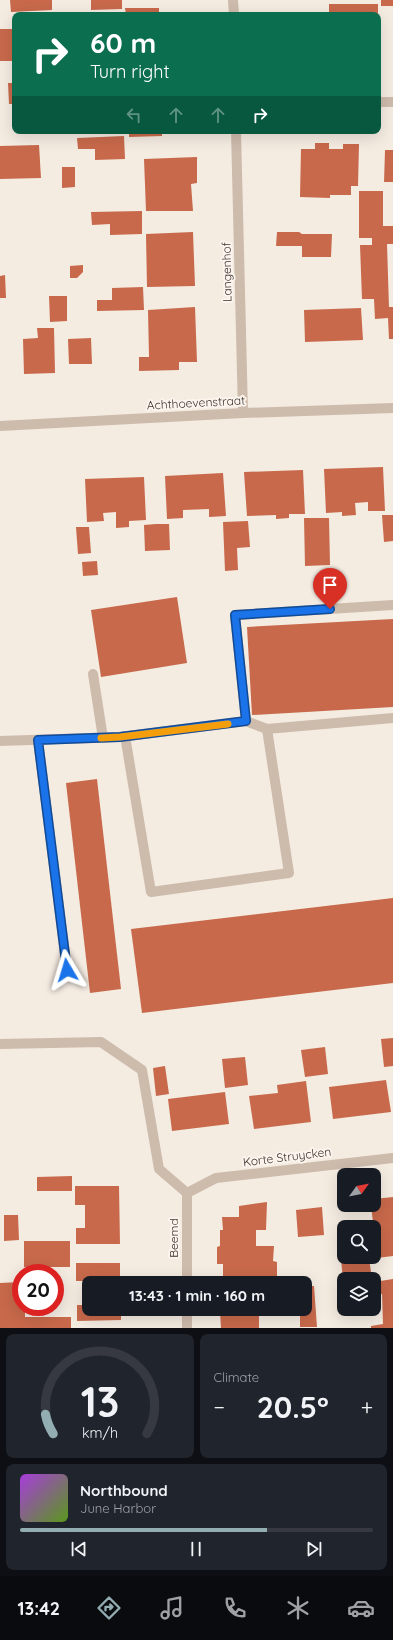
<!DOCTYPE html>
<html lang="en">
<head>
<meta charset="utf-8">
<style>
	:root { --surface:#171b24; --page:#20242c; --text:#f1f3f6; --muted:#9ea1a6; --line:#363941; --accent:#92aeb2 }
	body { margin:0; font-family:Quicksand,sans-serif; background:var(--page); color:var(--text); height:100vh; display:flex; flex-direction:column; font-size:15px; white-space:nowrap }
	* { box-sizing:border-box; margin:0 }
	p { font-size:13px; color:var(--muted) }
	.icon { flex:none; width:22px; height:22px; fill:none; stroke:currentColor; stroke-width:2; stroke-linecap:round; stroke-linejoin:round }
	.map { position:relative; height:1328px; overflow:hidden }
	.panel { display:flex; flex-direction:column; gap:6px; padding:6px; background:#0d0f14; flex:1 }
	.panel>* { flex:none }
	.banner { position:absolute; left:12px; top:12px; width:369px; height:122px; border-radius:8px; box-shadow:0 4px 16px #0002; background:#0b6e4f; color:#fff; overflow:hidden }
	.needle { width:26px; rotate:57deg }
	.tools { position:absolute; left:337px; top:1168px; display:grid; gap:8px }
	.tools a { display:grid; place-items:center; width:44px; height:44px; border-radius:8px; background:var(--surface); box-shadow:0 4px 16px #0002; font-size:20px }
	.speed { position:absolute; left:12px; top:1264px; display:flex; gap:8px; font-size:20px; font-weight:700; text-align:center }
	.speed>* { display:grid; place-content:center; width:52px; height:52px; border-radius:50%; background:var(--surface); box-shadow:0 4px 16px #0002; line-height:1 }
	.speed .limit { border:6px solid #d22; background:#fff; color:#111 }
	.pin { position:absolute; display:grid; place-items:center; width:34px; height:34px; color:#fff; margin:-41px -17px; border-radius:50% 50% 50% 0; rotate:-45deg; box-shadow:0 0 4px #0007 }
	.pin .icon { rotate:45deg }
	.me { position:absolute; width:44px; margin:-22px; rotate:353deg; stroke-linejoin:round; filter:drop-shadow(0 0 3px #0008) }
	.turn { display:flex; align-items:center; gap:14px; height:84px; padding:0 12px; font-size:18px }
	.turn .icon { width:52px; height:52px; stroke-width:2.5 }
	.turn b { display:block; font-size:28px; line-height:34px }
	.lanes { display:flex; align-items:center; height:38px; padding:0 12px; background:#0003; justify-content:center; gap:20px; direction:ltr }
	.lanes .off { opacity:.35 }
	.big { font-size:30px; font-weight:700; line-height:1.1 }
	.panel .widget { flex:1; display:flex; flex-direction:column; justify-content:center; gap:6px; min-width:0; padding:0 14px; border-radius:8px; background:var(--page) }
	.panel .dial { align-items:center; gap:0 }
	.dial svg { height:104px; overflow:visible; fill:none; stroke:var(--line); stroke-width:7; stroke-linecap:round; text-anchor:middle }
	.dial text { fill:var(--text); stroke:none }
	.song { display:flex; align-items:center; gap:12px }
	.cover { width:48px; height:48px; border-radius:6px; background:linear-gradient(135deg,hsl(280 70% 55%),hsl(90 70% 35%)) }
	.played { height:4px; border-radius:2px; background:linear-gradient(90deg,var(--accent) 70%,var(--line) 70%) }
	.keys { display:flex; justify-content:space-around; direction:ltr }
	.heat { display:flex; justify-content:space-between; align-items:center; font-size:22px; direction:ltr }
	.panel .tiles { flex:1; display:grid; gap:6px; grid-template-columns:1fr 1fr }
	.widget:last-child { grid-column:span 2 }
	.trip { position:absolute; left:82px; top:1276px; width:230px; height:40px; border-radius:8px; background:var(--surface); box-shadow:0 4px 16px #0002; font-weight:700; line-height:40px; text-align:center }
	.menu { display:flex; height:64px; justify-content:space-around; align-items:center; background:#090b0e; color:var(--muted) }
	.menu .icon { width:28px; height:28px }
	.menu .on { color:var(--accent) }
	.menu b { font-size:18px; color:var(--text) }
	.map>svg:first-child { display:block }
	.building { fill:#c8694b }
	.lines { fill:none; stroke-linecap:round; stroke-linejoin:round }
	.service { stroke:#cdbbac; stroke-width:10 }
	.minor { stroke:#cdbbac; stroke-width:10 }
	.route-casing { stroke:#114b97; stroke-width:10 }
	.route { stroke:#1a73e8; stroke-width:7 }
	.slow { stroke:#f59e0b; stroke-width:7 }
	.labels { text-anchor:middle; stroke-width:4; stroke-linejoin:round; paint-order:stroke }
	.street-label { font-size:12px; fill:#3b302b; stroke:#fbf5ee }
</style>
</head>
<body>
<div class="map">
<svg width="393" height="1328" viewBox="0 0 393 1328">
	<rect width="100%" height="100%" fill="#f4ebe1"/>
	<g class="building">
		<path d="M10,0H52V10L11,12Z"/>
		<path d="M91,0H122V9L91,10Z"/>
		<rect x="381" y="0" width="12" height="6"/>
		<rect x="329" y="4" width="49" height="11"/>
		<path d="M125,8H159V15H126Z"/>
		<rect x="0" y="29" width="15" height="32"/>
		<path d="M8,83H15V104H9Z"/>
		<path d="M129,131H162V136L129,137Z"/>
		<path d="M124,136L125,159L95,160V149H78L77,138Z"/>
		<path d="M315,143H329V149H343V144H359L358,186H351V195H330V198L300,197L301,149H315Z"/>
		<path d="M39,145L41,178L0,179V146Z"/>
		<path d="M385,150H393V182H384Z"/>
		<path d="M197,157V183L191,184L193,211H146L144,159Z"/>
		<path d="M62,167H75V187L62,188Z"/>
		<path d="M359,191H383V226H393V244H387L389,307H393V339H389L388,318L375,319L374,299H362L360,245H372V238H359Z"/>
		<path d="M142,211V234L110,235V224L92,225L91,212Z"/>
		<path d="M193,232L195,286L147,287L146,234Z"/>
		<path d="M277,232H299L302,234H332L331,257H302V246H276Z"/>
		<path d="M83,265V272L77,278H70V266Z"/>
		<path d="M5,275L6,298H0V276Z"/>
		<path d="M143,287L144,310L97,311V300H112V288Z"/>
		<path d="M49,296H67V321L50,322Z"/>
		<path d="M195,307L197,362H179V370L139,371V357H149L148,310Z"/>
		<path d="M361,308L363,340L305,342L304,310Z"/>
		<path d="M37,328H54L55,373L24,374L23,339L38,338Z"/>
		<path d="M91,338L92,364H69L68,339Z"/>
		<path d="M383,467L385,511H368V502L355,503L356,515L342,516V512L326,513L324,469Z"/>
		<path d="M303,470L305,514H289V518L276,519V515L247,516L244,472Z"/>
		<path d="M223,473L226,516L209,517V509L183,510V518L167,519L165,476Z"/>
		<path d="M144,477L146,520L129,521V527L116,528V512L103,513L104,521L87,522L85,479Z"/>
		<path d="M382,515H393V541L384,542Z"/>
		<path d="M304,518H329L330,565L305,566Z"/>
		<path d="M248,521L250,547L237,548L238,570L225,571L223,522Z"/>
		<path d="M156,524H169L170,550L145,551L144,525Z"/>
		<path d="M76,527H89L91,553L78,554Z"/>
		<path d="M97,561L98,575L83,576L82,562Z"/>
		<path d="M177,597L187,663L101,677L91,610Z"/>
		<path d="M393,619V707L252,715L247,627Z"/>
		<path d="M97,779L121,989L90,993L66,783Z"/>
		<path d="M393,898V983L142,1013L131,929Z"/>
		<path d="M393,1038V1066L384,1067L381,1039Z"/>
		<path d="M325,1047L328,1074L305,1077L301,1050Z"/>
		<path d="M245,1057L248,1085L225,1088L222,1059Z"/>
		<path d="M165,1066L169,1094L156,1096L153,1068Z"/>
		<path d="M386,1080L391,1112L333,1119L329,1087Z"/>
		<path d="M306,1081L311,1122L254,1129L249,1096L278,1093L277,1085Z"/>
		<path d="M225,1092L229,1124L172,1131L168,1099Z"/>
		<path d="M72,1176V1191H37V1177Z"/>
		<path d="M75,1186H119L120,1244H76V1228H85V1205H75Z"/>
		<path d="M393,1197V1256L377,1258L371,1205H374V1199Z"/>
		<path d="M267,1202L266,1230H256V1246H274L273,1261L277,1262V1276H293V1283H265V1276L223,1277V1264H217V1247L220,1246V1230H223L222,1217H239V1206Z"/>
		<path d="M322,1207L324,1235L298,1237L296,1210Z"/>
		<path d="M4,1215H18L19,1240L4,1241Z"/>
		<rect x="24" y="1241" width="46" height="26"/>
		<path d="M369,1258L372,1279H343L341,1260Z"/>
		<path d="M76,1263H120V1283H89V1309H121V1320L77,1321V1305H85V1281H76Z"/>
		<path d="M393,1279V1328H371V1326L383,1324L382,1294L374,1295V1282Z"/>
		<path d="M21,1282V1307H25V1317H71V1328H0V1283Z"/>
		<path d="M305,1286H314L317,1327H300V1309H305Z"/>
		<path d="M223,1309H259V1328H221L220,1312H223Z"/>
	</g>
	<g class="lines">
		<g class="service">
			<path d="M93,674L103,738"/>
			<path d="M246,721L235,615L393,605"/>
			<path d="M125,736L151,892L289,873L267,729"/>
			<path d="M38,740L67,970"/>
			<path d="M0,741L120,737L246,721L267,729L393,718"/>
			<path d="M0,1044L101,1042L142,1070L159,1169L187,1193"/>
		</g>
		<g class="minor">
			<path d="M233,0L234,15"/>
			<path d="M378,102H393"/>
			<path d="M236,131L243,413"/>
			<path d="M0,426L243,413L393,408"/>
			<path d="M187,1283V1193L216,1178L393,1158"/>
			<path d="M187,1309V1328"/>
		</g>
	</g>
	<g class="lines">
		<g class="route-casing">
			<path id="route" d="M67,970L38,740L120,737L246,721L235,615L330,609"/>
		</g>
		<use href="#route" class="route"/>
		<path class="slow" d="M101,738L120,737L228,724"/>
	</g>
	<g class="labels">
		<g class="street-label">
			<text transform="translate(227 272) rotate(-91)" y="4">Langenhof</text>
			<text transform="translate(196 403) rotate(-3)" y="4">Achthoevenstraat</text>
			<text transform="translate(287 1157) rotate(-7)" y="4">Korte Struycken</text>
			<text transform="translate(174 1238) rotate(-90)" y="4">Beemd</text>
		</g>
	</g>
</svg>
<div class="tools">
<a><svg class="needle" viewBox="-14 -14 28 28"><path d="M0-13l5 13h-10z" fill="#e53935"/><path d="M0 13l5-13h-10z" fill="#9ea1a6"/></svg></a>
<a><svg class="icon" aria-label="search" viewBox="0 0 24 24"><circle cx="10" cy="10" r="6"/><path d="M15 15l6 6"/></svg></a>
<a><svg class="icon" aria-label="layers" viewBox="0 0 24 24"><path d="M12 4l9 5-9 5-9-5zM3 14l9 5 9-5"/></svg></a>
</div>
<div class="speed"><div class="limit">20</div></div>
<div class="pin" style="left:330px;top:609px;background:#d93025"><svg class="icon" aria-label="arrive" viewBox="0 0 24 24"><path d="M6 21V4h12l-3 4 3 4H6"/></svg></div>
<svg class="me" style="left:67px;top:970px" viewBox="-20 -20 40 40"><path d="M0-17L14 15 0 8-14 15z" fill="#1a73e8" stroke="#fff" stroke-width="4"/></svg>
<div class="trip">13:43 · 1 min · 160 m</div>
<div class="banner">
<div class="turn"><svg class="icon" aria-label="right" viewBox="0 0 24 24"><path d="M7 20v-9h11M14 6l5 5-5 5"/></svg><div><b>60 m</b>Turn right</div></div>
<div class="lanes"><svg class="icon off" aria-label="left" viewBox="0 0 24 24"><path d="M17 20v-9H6M10 6l-5 5 5 5"/></svg><svg class="icon off" aria-label="ahead" viewBox="0 0 24 24"><path d="M12 20V5M6 11l6-6 6 6"/></svg><svg class="icon off" aria-label="ahead" viewBox="0 0 24 24"><path d="M12 20V5M6 11l6-6 6 6"/></svg><svg class="icon" aria-label="right" viewBox="0 0 24 24"><path d="M7 20v-9h11M14 6l5 5-5 5"/></svg></div>
</div>
</div>
<section class="panel">
<div class="tiles">
<div class="widget dial"><svg viewBox="0 0 100 80">
<path d="M14 69A42 42 0 1 1 86 69"/>
<path d="M14 69A42 42 0 0 1 8 54" stroke="#92aeb2"/>
<text x="50" y="56" font-size="32" font-weight="700">13</text>
<text x="50" y="72" font-size="11">km/h</text>
</svg></div>
<div class="widget"><p>Climate</p>
<div class="heat"><a>−</a><b class="big">20.5°</b><a>+</a></div>
</div>
<div class="widget">
<div class="song"><i class="cover"></i><div><b>Northbound</b><p>June Harbor</p></div></div>
<div class="played"></div>
<div class="keys"><svg class="icon" aria-label="previous" viewBox="0 0 24 24"><path d="M18 5L8 12l10 7zM5 5v14"/></svg><svg class="icon" aria-label="pause" viewBox="0 0 24 24"><path d="M8 5v14M16 5v14"/></svg><svg class="icon" aria-label="next" viewBox="0 0 24 24"><path d="M6 5l10 7-10 7zM19 5v14"/></svg></div>
</div>
</div>
</section>
<nav class="menu">
<b>13:42</b>
<svg class="icon on" aria-label="directions" viewBox="0 0 24 24"><path d="M12 3l9 9-9 9-9-9zM9 14v-3h6M13 9l2 2-2 2"/></svg>
<svg class="icon" aria-label="music" viewBox="0 0 24 24"><path d="M9 18V5l10-2v13"/><circle cx="6" cy="18" r="3"/><circle cx="16" cy="16" r="3"/></svg>
<svg class="icon" aria-label="phone" viewBox="0 0 24 24"><path d="M5 4h4l2 5-3 2q2 4 5 5l2-3 5 2v4C11 20 4 13 5 4z"/></svg>
<svg class="icon" aria-label="climate" viewBox="0 0 24 24"><path d="M12 3v18M4 7l16 10M4 17L20 7"/></svg>
<svg class="icon" aria-label="car" viewBox="0 0 24 24"><path d="M5 17H2v-5l4-1 3-4h7l3 4 3 1v5h-3M9 17h6M6 11h13"/><circle cx="7" cy="17" r="2"/><circle cx="17" cy="17" r="2"/></svg>
</nav>
</body>
</html>
